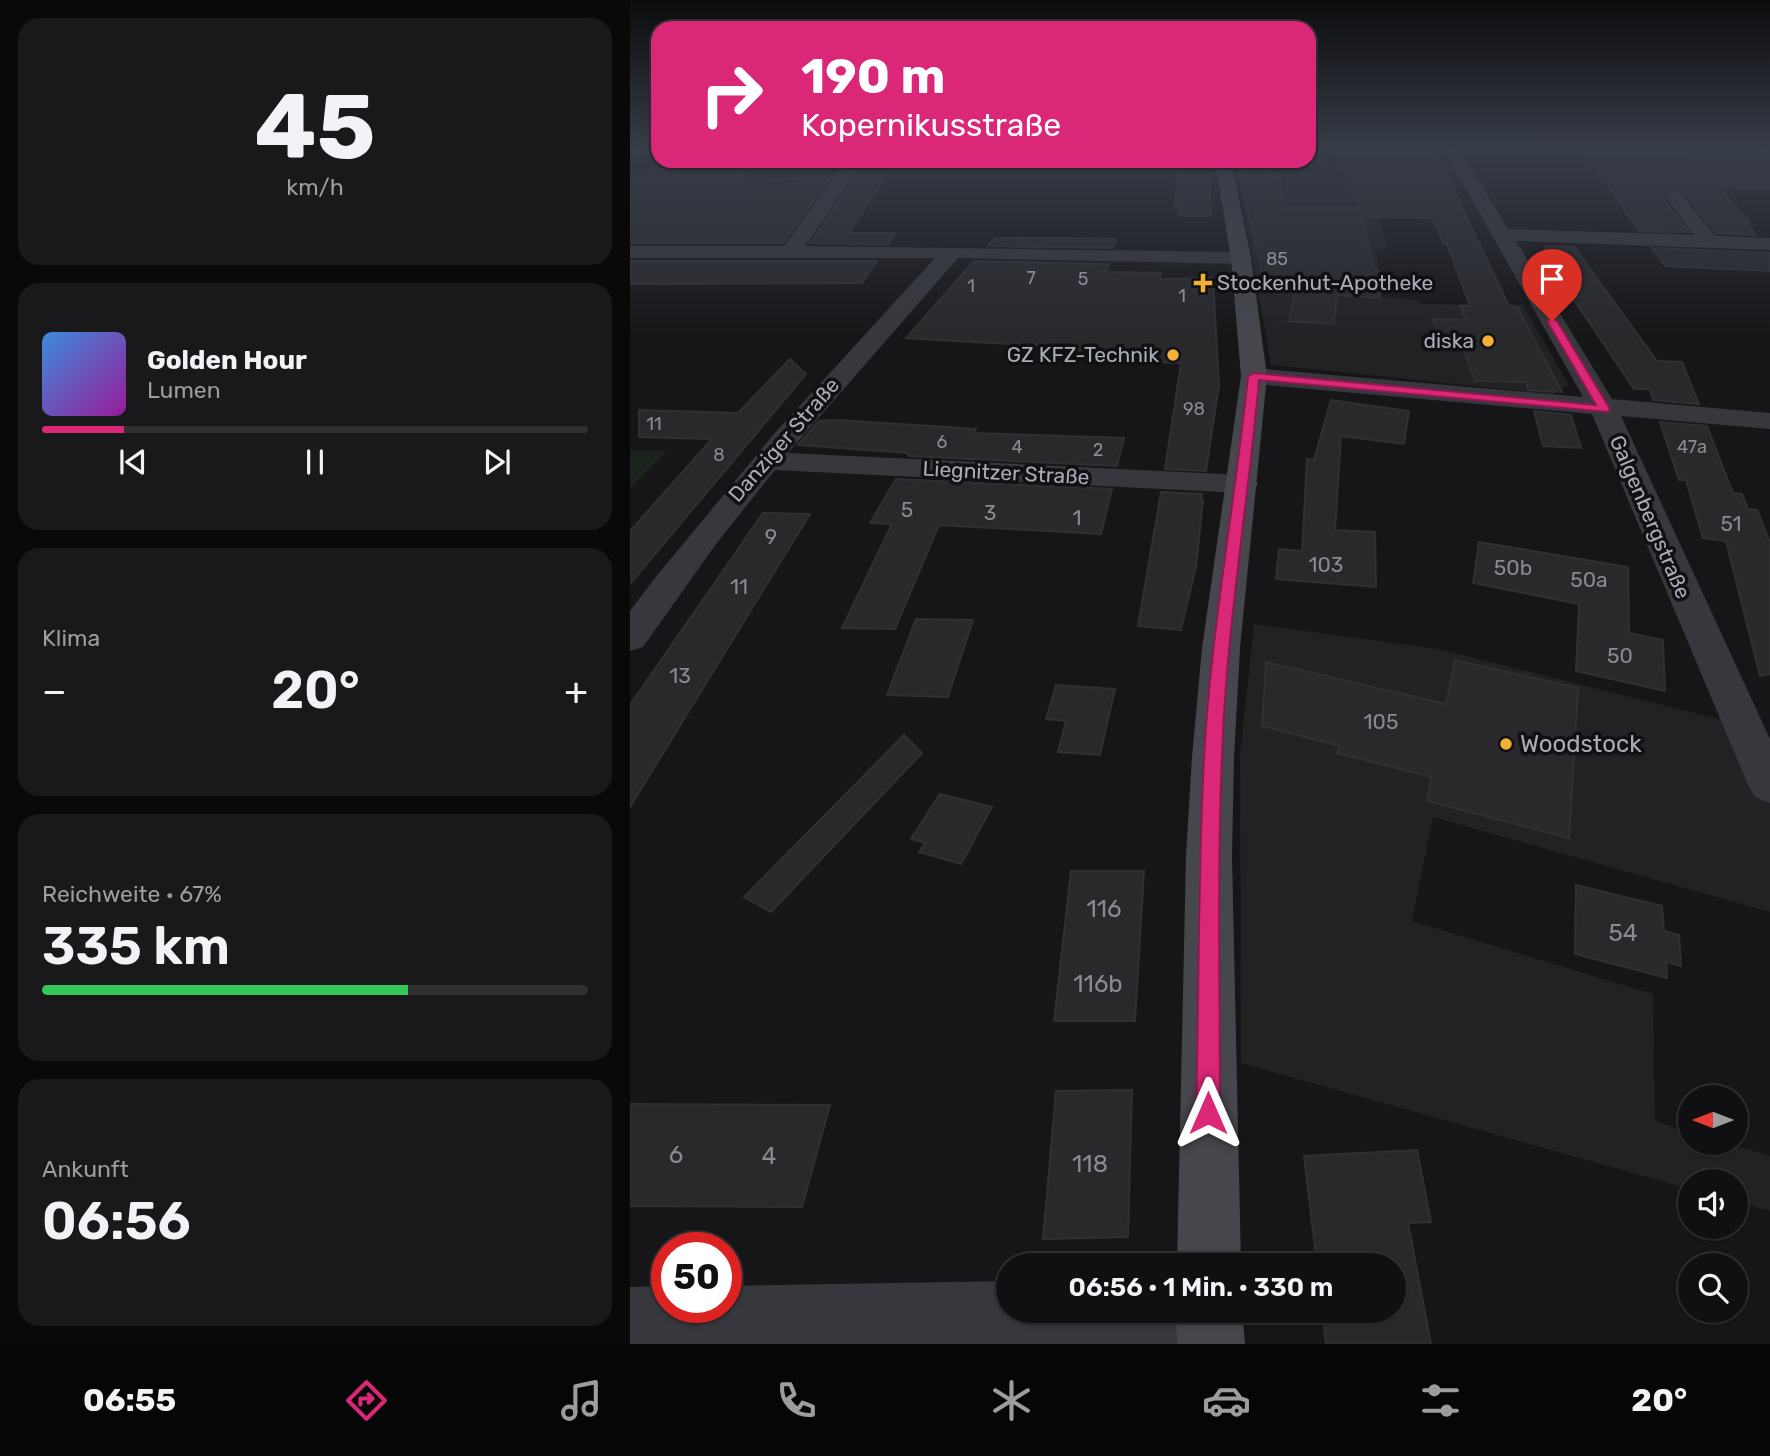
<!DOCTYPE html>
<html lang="de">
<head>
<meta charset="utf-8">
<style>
	:root { --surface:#101012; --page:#19191b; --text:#f1f3f6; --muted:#9c9d9f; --line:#303032; --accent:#db2777 }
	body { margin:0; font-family:Rubik,sans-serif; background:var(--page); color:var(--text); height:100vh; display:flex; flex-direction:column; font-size:26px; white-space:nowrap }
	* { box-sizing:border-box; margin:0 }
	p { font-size:23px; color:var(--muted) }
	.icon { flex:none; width:38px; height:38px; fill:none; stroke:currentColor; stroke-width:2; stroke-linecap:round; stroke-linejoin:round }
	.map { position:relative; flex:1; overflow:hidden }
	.details { display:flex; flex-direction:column; gap:18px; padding:18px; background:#09090a; width:630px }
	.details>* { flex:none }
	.banner { position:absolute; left:21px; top:21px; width:665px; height:147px; border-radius:21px; box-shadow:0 2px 5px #0004,0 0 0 2px var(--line); background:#db2777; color:#fff; overflow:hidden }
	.needle { width:46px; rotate:270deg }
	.fabs { position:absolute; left:1048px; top:1085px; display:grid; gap:14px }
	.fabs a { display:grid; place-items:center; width:70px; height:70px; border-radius:50%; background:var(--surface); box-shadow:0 2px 5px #0004,0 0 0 2px var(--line); font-size:35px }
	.speed { position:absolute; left:21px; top:1232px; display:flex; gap:14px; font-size:35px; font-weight:700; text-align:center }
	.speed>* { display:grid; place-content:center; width:91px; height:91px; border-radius:50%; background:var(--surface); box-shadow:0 2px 5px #0004,0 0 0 2px var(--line); line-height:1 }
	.speed .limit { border:10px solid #d22; background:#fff; color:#111 }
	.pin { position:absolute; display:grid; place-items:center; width:60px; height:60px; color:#fff; margin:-72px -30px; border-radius:50% 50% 50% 0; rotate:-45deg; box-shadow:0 0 7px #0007 }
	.pin .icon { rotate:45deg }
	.me { position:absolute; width:77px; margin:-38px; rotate:0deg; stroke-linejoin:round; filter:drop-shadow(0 0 5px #0008) }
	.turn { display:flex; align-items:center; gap:24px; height:147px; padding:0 35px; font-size:32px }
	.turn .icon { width:91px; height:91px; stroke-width:2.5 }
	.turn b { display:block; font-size:49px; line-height:60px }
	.big { font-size:52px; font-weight:600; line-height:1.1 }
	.details .card { flex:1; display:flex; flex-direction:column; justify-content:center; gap:10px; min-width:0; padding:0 24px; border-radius:21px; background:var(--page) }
	.details .dial { align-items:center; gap:0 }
	.dial b { font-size:91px; line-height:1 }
	.song { display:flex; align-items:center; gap:21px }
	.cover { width:84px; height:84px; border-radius:10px; background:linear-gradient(135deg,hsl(210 70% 55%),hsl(300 70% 35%)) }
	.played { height:7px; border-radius:4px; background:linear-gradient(90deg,var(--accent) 15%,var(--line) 15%) }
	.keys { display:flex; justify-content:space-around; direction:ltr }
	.heat { display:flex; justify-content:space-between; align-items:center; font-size:38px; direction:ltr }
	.charge { height:10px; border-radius:5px; background:linear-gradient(90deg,#34c759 67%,var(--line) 0) }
	.trip { position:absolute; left:366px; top:1253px; width:410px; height:70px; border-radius:35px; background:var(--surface); box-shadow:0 2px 5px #0004,0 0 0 2px var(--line); font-weight:600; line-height:70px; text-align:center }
	.dock { display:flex; height:112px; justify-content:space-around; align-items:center; background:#060607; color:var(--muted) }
	.dock .icon { width:49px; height:49px }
	.dock .active { color:var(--accent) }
	.dock b { font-size:32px; color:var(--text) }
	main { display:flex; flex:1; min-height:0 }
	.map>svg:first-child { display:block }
	.built { fill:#222225 }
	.green { fill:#1c231d }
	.building { fill:#29292c; stroke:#303034; stroke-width:2 }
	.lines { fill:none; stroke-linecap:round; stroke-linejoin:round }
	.minor { fill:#37383d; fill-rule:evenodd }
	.secondary { fill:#45474d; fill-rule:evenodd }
	.route { fill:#db2777; stroke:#8e194d; stroke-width:2 }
	.poi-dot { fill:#f2b134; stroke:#111113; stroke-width:2.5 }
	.labels { text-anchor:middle; stroke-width:7; stroke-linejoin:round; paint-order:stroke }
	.far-number-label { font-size:18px; fill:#888b94 }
	.far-poi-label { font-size:21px; fill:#a8adb8; stroke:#111113; text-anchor:end }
	.far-street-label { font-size:21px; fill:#a8adb8; stroke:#111113 }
	.number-label { font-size:21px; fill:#888b94 }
	.poi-label { font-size:24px; fill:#a8adb8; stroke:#111113; text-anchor:start }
	.near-number-label { font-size:24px; fill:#888b94 }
</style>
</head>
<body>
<main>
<section class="details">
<div class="card dial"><b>45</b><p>km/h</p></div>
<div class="card">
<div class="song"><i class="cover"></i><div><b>Golden Hour</b><p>Lumen</p></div></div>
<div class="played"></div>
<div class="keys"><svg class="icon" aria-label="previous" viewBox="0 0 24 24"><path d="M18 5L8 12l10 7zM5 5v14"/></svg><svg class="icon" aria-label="pause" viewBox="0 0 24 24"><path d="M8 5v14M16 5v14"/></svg><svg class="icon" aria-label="next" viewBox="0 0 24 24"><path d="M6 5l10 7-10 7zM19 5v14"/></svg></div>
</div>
<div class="card"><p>Klima</p>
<div class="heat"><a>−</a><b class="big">20°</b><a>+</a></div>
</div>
<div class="card"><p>Reichweite · 67%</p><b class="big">335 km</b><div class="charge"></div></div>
<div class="card"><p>Ankunft</p><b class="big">06:56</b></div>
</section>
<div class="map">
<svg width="1140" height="1344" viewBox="0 0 1140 1344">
	<rect width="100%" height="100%" fill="#161618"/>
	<g class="built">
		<path d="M679,148H698L702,176H744L758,218L749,219L758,249H746L750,297L788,300L791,304L893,305L939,385L923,394L641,365L606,161H679Z"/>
		<path d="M624,624L808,649L1113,725L1140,785V912L803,817L782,921L1023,994L1025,1121L1060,1132V1143H1097L1140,1156V1211L1106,1202V1181H1060V1189L611,1063L610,755Z"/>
	</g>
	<path class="green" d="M0,450L37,451L0,488Z"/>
	<g class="building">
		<path d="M953,151L1140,156V189L1088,187L1121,224H1116L1126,235L1086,233L1052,190L1044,188L1034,194L1033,198L1059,232L1009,231Z"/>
		<path d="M708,152H806L879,306L887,307L932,392L898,390L896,382L845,381L833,349H814L803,319L836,320L830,306H840L817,244H813L803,218L734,217Z"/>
		<path d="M28,161H122L110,180L201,177L153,243H0V175H14Z"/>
		<path d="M548,161H579L581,216H549V207H545Z"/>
		<path d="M607,161H635L636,165H643L645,177H650L655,208H730L744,270L750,271V298L707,295L704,324L659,321L666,286H635Z"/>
		<path d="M257,175L219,233H265L258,245L180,243L226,176Z"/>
		<path d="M365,238H441L486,239L483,248L358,246Z"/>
		<path d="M914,246L944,247L1027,361L1052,362L1069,404L1023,400L1020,389H1004L924,270Z"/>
		<path d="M1022,248L1140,253V271L1035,266Z"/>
		<path d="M0,261H247L232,283L0,284Z"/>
		<path d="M344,261L479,264L476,272L531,273L530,279L583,278L589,385L576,471L535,469L551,363L425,357L429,347L276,338Z"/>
		<path d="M160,359L176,374L0,584V531L82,439L9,437V410L108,413Z"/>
		<path d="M701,400L779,411L774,444L711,436L705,530L745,532L746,587L646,579L649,549L672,551L677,459L684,460Z"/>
		<path d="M904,411L941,415L951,448L913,446Z"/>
		<path d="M206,420L346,429L344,433L494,438L487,466L279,456L277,453L168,445L189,421Z"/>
		<path d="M1030,422L1077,426L1103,493L1112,494L1118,509L1127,510L1140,543V674L1130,676L1096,541L1073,538L1056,480H1049Z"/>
		<path d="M266,479L482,489L471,534L309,525L265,629L212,628L262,524L240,523Z"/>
		<path d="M531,492L572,494L571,500H573L566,566L551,630L508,626Z"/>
		<path d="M133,513L180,514L0,807V705Z"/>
		<path d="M849,542L998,567L999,633L1033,640L1035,691L946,671L949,604L843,583Z"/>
		<path d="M286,619L343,620L318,697L257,695Z"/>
		<path d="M825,660L948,688L939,838L797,801L802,777L707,753L710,746L632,726L636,662L816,704Z"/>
		<path d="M426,685L485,689L470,755L428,752L436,721L416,719Z"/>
		<path d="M274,735L292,753L141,912L114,897Z"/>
		<path d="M310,794L362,807L331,864L289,852L295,843L281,839Z"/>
		<path d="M441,871H514L505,1021H424Z"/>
		<path d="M946,885L1032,906L1034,931L1049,935L1051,966L1036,962L1037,978L945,954Z"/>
		<path d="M502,1090L498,1237L413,1239L426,1091Z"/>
		<path d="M0,1104L200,1105L172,1207L0,1206Z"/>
		<path d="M787,1150L801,1222L778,1223L801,1344H696L692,1311H763V1265H687L674,1156Z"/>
	</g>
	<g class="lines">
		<g class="minor">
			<rect x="0" y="148" width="28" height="8"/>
			<path d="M813,148H829L878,229L1064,235L1035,196L1044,191L1050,192L1085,236L1140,238V250L886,241L982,399L1140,413V429L991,416L1140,739V803L1125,797L1118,785L962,414L624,384L615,382L611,376L615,370L624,368L953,397Z"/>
			<path d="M1125,148H1140V153L1127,151Z"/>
			<path d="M212,161H228L225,173L175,246L611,252L621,258L611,264L328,258L158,453L613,475L624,478L628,484L624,490L613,493L145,470L86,544L13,647L0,651V611L24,579L144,434L305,258H0V246H154L207,173Z"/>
			<path d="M378,1281V1311H612L602,1334L579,1344H0V1287L37,1286V1307H96V1286Z"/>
		</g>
		<g class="secondary">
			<path d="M585,161H601L621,258L637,376L610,648L604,757L602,856L611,1265H547L556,856L562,757L572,648L611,376L601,258Z"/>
			<path d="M546,1311H612L615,1344H547Z"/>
		</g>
	</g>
	<linearGradient id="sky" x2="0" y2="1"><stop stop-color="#0c0c0d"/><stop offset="0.44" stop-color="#363c48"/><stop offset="1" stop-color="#363c48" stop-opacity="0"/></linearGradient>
	<rect width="1140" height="336" fill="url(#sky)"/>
	<path class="route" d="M922,318L927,321L980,409L978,412L629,380C618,506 596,630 592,756C587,875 590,994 590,1113L586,1121L578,1125L569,1121L566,1113C569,994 568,875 574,757C581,629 605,503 618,376L624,373L966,405L917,321Z"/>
	<g class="poi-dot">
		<path d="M569.5 272.5h7v7h7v7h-7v7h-7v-7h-7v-7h7z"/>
		<circle cx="858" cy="341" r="7"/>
		<circle cx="543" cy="355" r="7"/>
		<circle cx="876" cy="744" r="7"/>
	</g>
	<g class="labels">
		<g class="far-number-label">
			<text x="647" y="265">85</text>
			<text x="401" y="284">7</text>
			<text x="453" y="285">5</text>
			<text x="341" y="292">1</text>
			<text x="552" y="302">1</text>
			<text x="564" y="415">98</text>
			<text x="24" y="430">11</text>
			<text x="312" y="448">6</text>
			<text x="387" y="453">4</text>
			<text x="1062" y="453">47a</text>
			<text x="468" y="456">2</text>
			<text x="89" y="461">8</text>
		</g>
		<g class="far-poi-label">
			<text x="587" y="290" text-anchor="start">Stockenhut-Apotheke</text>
			<text x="844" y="348">diska</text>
			<text x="529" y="362">GZ KFZ-Technik</text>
		</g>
		<g class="far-street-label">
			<text transform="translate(154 440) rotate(-49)" y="7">Danziger Straße</text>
			<text transform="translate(376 473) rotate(3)" y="7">Liegnitzer Straße</text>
			<text transform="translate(1020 517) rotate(67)" y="7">Galgenbergstraße</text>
		</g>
		<g class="number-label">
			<text x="277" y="517">5</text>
			<text x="360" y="520">3</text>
			<text x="447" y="525">1</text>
			<text x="1101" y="531">51</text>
			<text x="141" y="544">9</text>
			<text x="696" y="572">103</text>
			<text x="883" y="575">50b</text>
			<text x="959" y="587">50a</text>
			<text x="109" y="594">11</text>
			<text x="990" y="663">50</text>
			<text x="50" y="683">13</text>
			<text x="751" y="729">105</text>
		</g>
		<g class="poi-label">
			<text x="890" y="752">Woodstock</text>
		</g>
		<g class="near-number-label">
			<text x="474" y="917">116</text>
			<text x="993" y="941">54</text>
			<text x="468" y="992">116b</text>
			<text x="46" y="1163">6</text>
			<text x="139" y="1164">4</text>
			<text x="460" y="1172">118</text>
		</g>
	</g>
</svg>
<div class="fabs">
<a><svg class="needle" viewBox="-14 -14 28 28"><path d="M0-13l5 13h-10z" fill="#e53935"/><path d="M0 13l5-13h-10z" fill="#9c9d9f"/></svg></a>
<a><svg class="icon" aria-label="sound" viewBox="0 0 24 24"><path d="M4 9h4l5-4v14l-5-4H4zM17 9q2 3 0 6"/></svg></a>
<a><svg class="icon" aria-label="search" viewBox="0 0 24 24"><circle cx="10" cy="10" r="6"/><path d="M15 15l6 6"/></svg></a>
</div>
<div class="speed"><div class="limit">50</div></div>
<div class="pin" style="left:922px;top:321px;background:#d93025"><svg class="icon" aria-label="arrive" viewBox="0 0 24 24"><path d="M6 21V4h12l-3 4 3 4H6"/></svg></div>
<svg class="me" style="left:578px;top:1113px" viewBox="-20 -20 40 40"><path d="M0-17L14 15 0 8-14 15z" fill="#db2777" stroke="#fff" stroke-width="4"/></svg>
<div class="trip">06:56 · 1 Min. · 330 m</div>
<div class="banner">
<div class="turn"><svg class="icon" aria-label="right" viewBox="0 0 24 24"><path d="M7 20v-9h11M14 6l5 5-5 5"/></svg><div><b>190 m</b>Kopernikusstraße</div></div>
</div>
</div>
</main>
<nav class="dock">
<b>06:55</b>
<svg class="icon active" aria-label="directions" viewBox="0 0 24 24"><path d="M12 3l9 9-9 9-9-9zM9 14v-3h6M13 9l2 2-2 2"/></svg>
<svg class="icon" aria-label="music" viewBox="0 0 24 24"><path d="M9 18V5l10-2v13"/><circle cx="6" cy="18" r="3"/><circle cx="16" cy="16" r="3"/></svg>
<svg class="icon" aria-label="phone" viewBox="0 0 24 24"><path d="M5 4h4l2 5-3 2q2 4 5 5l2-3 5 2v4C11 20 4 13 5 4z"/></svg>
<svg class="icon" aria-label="climate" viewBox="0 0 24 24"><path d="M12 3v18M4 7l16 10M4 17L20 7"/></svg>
<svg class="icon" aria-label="car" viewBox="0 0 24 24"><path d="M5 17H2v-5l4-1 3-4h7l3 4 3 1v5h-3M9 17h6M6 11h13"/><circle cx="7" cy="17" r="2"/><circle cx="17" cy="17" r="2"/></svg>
<svg class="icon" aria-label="filters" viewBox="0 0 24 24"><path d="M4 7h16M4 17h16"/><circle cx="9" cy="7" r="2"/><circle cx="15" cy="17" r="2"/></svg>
<b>20°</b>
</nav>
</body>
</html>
